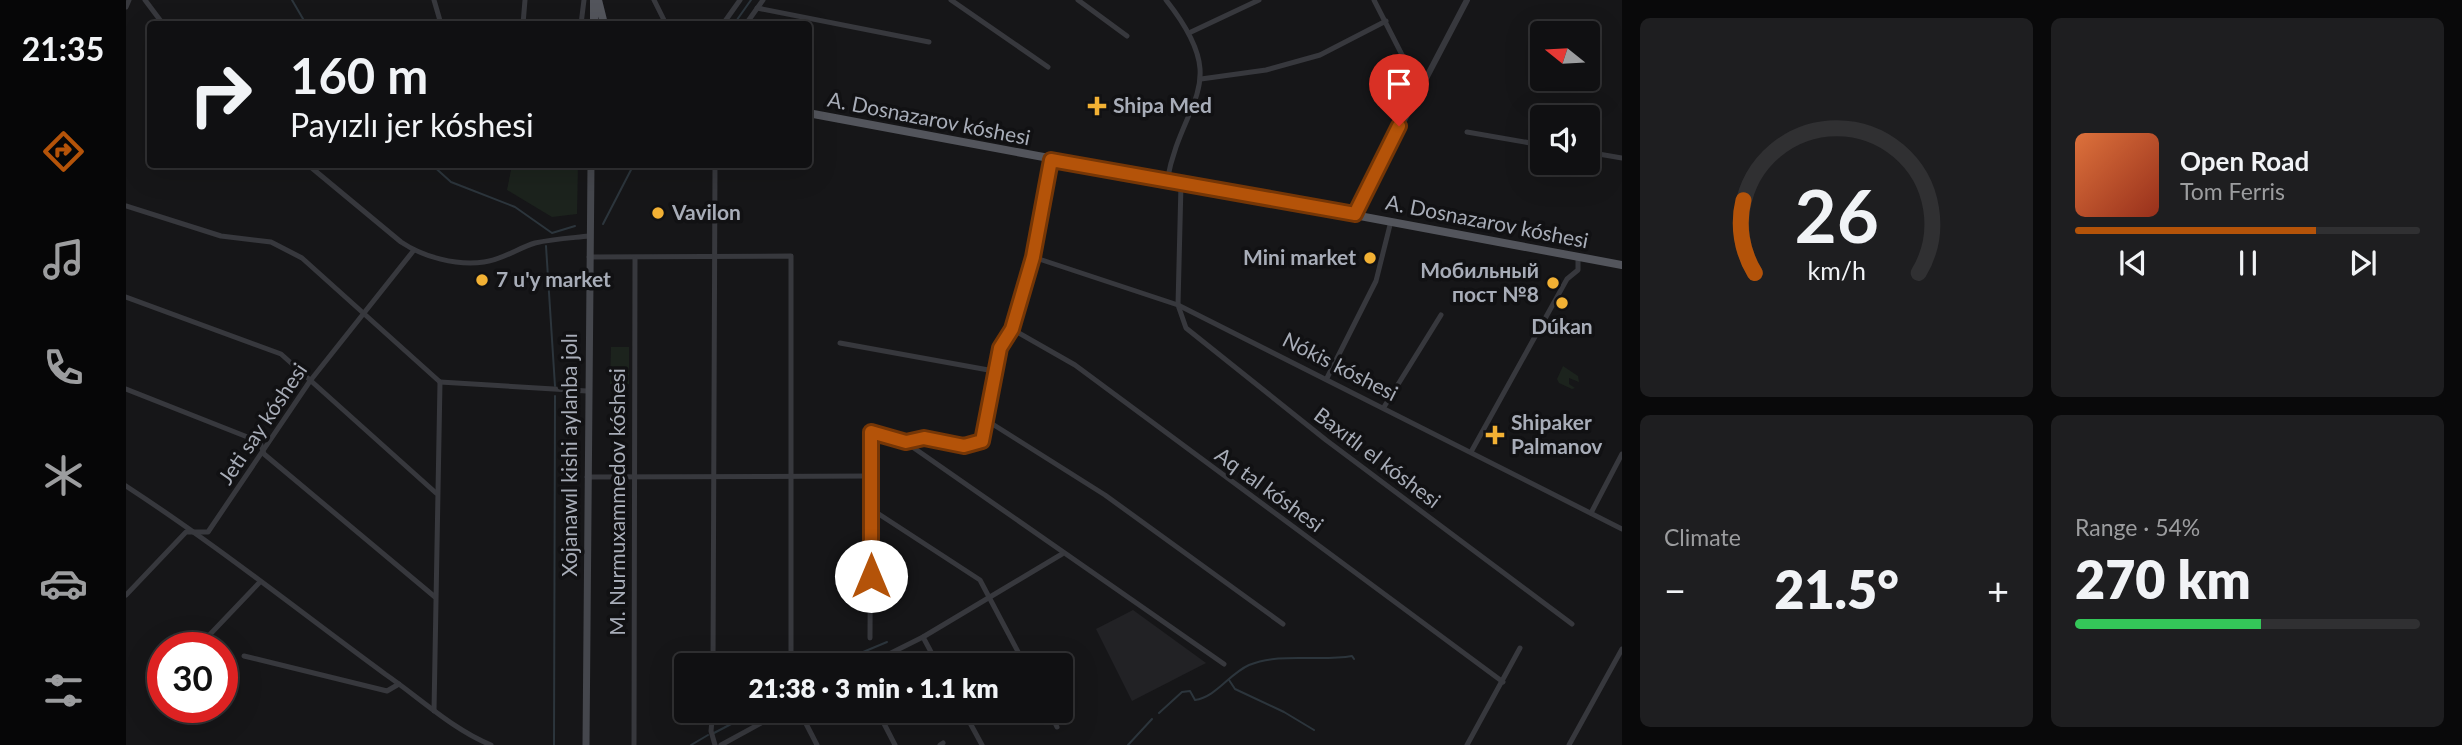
<!DOCTYPE html>
<html lang="en">
<head>
<meta charset="utf-8">
<style>
	:root { --surface:#101012; --page:#1e1e20; --text:#f1f3f6; --muted:#9c9d9f; --line:#303032; --accent:#b45309 }
	body { margin:0; font-family:Lato,sans-serif; background:var(--page); color:var(--text); height:100vh; display:flex; flex-direction:column; font-size:26px; white-space:nowrap }
	* { box-sizing:border-box; margin:0 }
	p { font-size:23px; color:var(--muted) }
	.icon { flex:none; width:38px; height:38px; fill:none; stroke:currentColor; stroke-width:2; stroke-linecap:round; stroke-linejoin:round }
	.map { position:relative; flex:1; overflow:hidden }
	.panel { display:flex; flex-direction:column; gap:18px; padding:18px; background:#09090a; width:840px }
	.panel>* { flex:none }
	.guide { position:absolute; left:21px; top:21px; width:665px; height:147px; border-radius:7px; box-shadow:0 7px 28px #0002,0 0 0 2px var(--line); background:#101012; color:var(--text); overflow:hidden }
	.needle { width:46px; rotate:288deg }
	.fabs { position:absolute; left:1404px; top:21px; display:grid; gap:14px }
	.fabs a { display:grid; place-items:center; width:70px; height:70px; border-radius:7px; background:var(--surface); box-shadow:0 7px 28px #0002,0 0 0 2px var(--line); font-size:35px }
	.speed { position:absolute; left:21px; top:632px; display:flex; gap:14px; font-size:35px; font-weight:700; text-align:center }
	.speed>* { display:grid; place-content:center; width:91px; height:91px; border-radius:50%; background:var(--surface); box-shadow:0 7px 28px #0002,0 0 0 2px var(--line); line-height:1 }
	.speed .limit { border:10px solid #d22; background:#fff; color:#111 }
	.pin { position:absolute; display:grid; place-items:center; width:60px; height:60px; color:#fff; margin:-72px -30px; border-radius:50% 50% 50% 0; rotate:-45deg; box-shadow:0 0 7px #0007 }
	.pin .icon { rotate:45deg }
	.me { position:absolute; width:77px; margin:-38px; rotate:0deg; stroke-linejoin:round; filter:drop-shadow(0 0 5px #0008) }
	.turn { display:flex; align-items:center; gap:24px; height:147px; padding:0 28px; font-size:32px }
	.turn .icon { width:91px; height:91px; stroke-width:2.5 }
	.turn b { display:block; font-size:49px; line-height:60px }
	.big { font-size:52px; font-weight:800; line-height:1.1 }
	.panel .card { flex:1; display:flex; flex-direction:column; justify-content:center; gap:10px; min-width:0; padding:0 24px; border-radius:10px; background:var(--page) }
	.panel .dial { align-items:center; gap:0 }
	.dial svg { height:182px; overflow:visible; fill:none; stroke:var(--line); stroke-width:7; stroke-linecap:round; text-anchor:middle }
	.dial text { fill:var(--text); stroke:none }
	.song { display:flex; align-items:center; gap:21px }
	.cover { width:84px; height:84px; border-radius:10px; background:linear-gradient(135deg,hsl(20 70% 55%),hsl(10 70% 35%)) }
	.played { height:7px; border-radius:4px; background:linear-gradient(90deg,var(--accent) 70%,var(--line) 70%) }
	.keys { display:flex; justify-content:space-around; direction:ltr }
	.heat { display:flex; justify-content:space-between; align-items:center; font-size:38px; direction:ltr }
	.charge { height:10px; border-radius:5px; background:linear-gradient(90deg,#34c759 54%,var(--line) 0) }
	.panel .tiles { flex:1; display:grid; gap:18px; grid-template-columns:repeat(2,1fr) }
	.trip { position:absolute; left:548px; top:653px; width:399px; height:70px; border-radius:7px; background:var(--surface); box-shadow:0 7px 28px #0002,0 0 0 2px var(--line); font-weight:800; line-height:70px; text-align:center }
	main { display:flex; flex:1; min-height:0 }
	.tab-bar { display:flex; flex-direction:column; width:126px; justify-content:space-around; align-items:center; background:#060607; color:var(--muted) }
	.tab-bar .icon { width:49px; height:49px }
	.tab-bar .active { color:var(--accent) }
	.tab-bar b { font-size:32px; color:var(--text) }
	.map>svg:first-child { display:block }
	.built { fill:#222225 }
	.green { fill:#1c231d }
	.lines { fill:none; stroke-linecap:round; stroke-linejoin:round }
	.stream { stroke:#2c353c; stroke-width:2 }
	.minor { stroke:#37383d; stroke-width:5 }
	.tertiary { stroke:#37383d; stroke-width:6 }
	.secondary { stroke:#45474d; stroke-width:7 }
	.primary { stroke:#53555c; stroke-width:8 }
	.route-casing { stroke:#753606; stroke-width:18 }
	.route { stroke:#b45309; stroke-width:12 }
	.poi-dot { fill:#f2b134; stroke:#111113; stroke-width:2.5 }
	.labels { text-anchor:middle; stroke-width:7; stroke-linejoin:round; paint-order:stroke }
	.poi-label { font-size:21px; font-weight:bold; fill:#a8adb8; stroke:#111113; text-anchor:start }
	.street-label { font-size:21px; fill:#a8adb8; stroke:#111113 }
</style>
</head>
<body>
<main>
<nav class="tab-bar">
<b>21:35</b>
<svg class="icon active" aria-label="directions" viewBox="0 0 24 24"><path d="M12 3l9 9-9 9-9-9zM9 14v-3h6M13 9l2 2-2 2"/></svg>
<svg class="icon" aria-label="music" viewBox="0 0 24 24"><path d="M9 18V5l10-2v13"/><circle cx="6" cy="18" r="3"/><circle cx="16" cy="16" r="3"/></svg>
<svg class="icon" aria-label="phone" viewBox="0 0 24 24"><path d="M5 4h4l2 5-3 2q2 4 5 5l2-3 5 2v4C11 20 4 13 5 4z"/></svg>
<svg class="icon" aria-label="climate" viewBox="0 0 24 24"><path d="M12 3v18M4 7l16 10M4 17L20 7"/></svg>
<svg class="icon" aria-label="car" viewBox="0 0 24 24"><path d="M5 17H2v-5l4-1 3-4h7l3 4 3 1v5h-3M9 17h6M6 11h13"/><circle cx="7" cy="17" r="2"/><circle cx="17" cy="17" r="2"/></svg>
<svg class="icon" aria-label="filters" viewBox="0 0 24 24"><path d="M4 7h16M4 17h16"/><circle cx="9" cy="7" r="2"/><circle cx="15" cy="17" r="2"/></svg>
</nav>
<div class="map">
<svg width="1496" height="745" viewBox="0 0 1496 745">
	<rect width="100%" height="100%" fill="#161618"/>
	<path class="built" d="M1007,610L1080,663L1006,701L970,629Z"/>
	<g class="green">
		<path d="M386,165H452L451,214L426,217L381,190Z"/>
		<path d="M485,347H503V384H484Z"/>
		<path d="M1437,366L1452,376L1453,382L1443,378V384L1449,388L1446,389L1433,383L1431,379Z"/>
	</g>
	<g class="lines">
		<g class="stream">
			<path d="M166,0L180,24"/>
			<path d="M608,24L625,0"/>
			<path d="M305,164L325,182L389,207L426,233L449,226"/>
			<path d="M477,224L508,164"/>
			<path d="M420,246L429,386"/>
			<path d="M706,665L761,642"/>
			<path d="M1103,680L1109,689L1158,712L1188,730"/>
			<path d="M1033,713L1056,692L1064,691L1069,700C1090,697 1103,674 1123,665C1154,652 1193,662 1226,656L1228,659"/>
			<path d="M588,733L632,710"/>
			<path d="M428,745L429,396"/>
			<path d="M565,745L582,735"/>
			<path d="M1002,745L1026,719"/>
		</g>
		<g class="minor">
			<path d="M19,0L37,24"/>
			<path d="M308,0L315,24"/>
			<path d="M528,0L540,24"/>
			<path d="M825,0L922,67"/>
			<path d="M952,0L1001,36"/>
			<path d="M1040,0C1108,86 1056,98 1041,181"/>
			<path d="M1248,0L1293,88"/>
			<path d="M0,7L3,0"/>
			<path d="M631,8L803,42"/>
			<path d="M397,24L399,0"/>
			<path d="M455,24L458,0"/>
			<path d="M597,24L614,0"/>
			<path d="M620,24L637,0"/>
			<path d="M1065,32L1133,0"/>
			<path d="M1075,79L1140,70L1194,55L1260,21"/>
			<path d="M1341,132L1416,145"/>
			<path d="M1461,152L1496,158"/>
			<path d="M181,164L275,242C297,257 331,266 358,262C376,260 392,248 409,243C427,239 445,238 463,236"/>
			<path d="M1055,184L1052,305L1060,328L1200,440L1446,624"/>
			<path d="M0,206L95,236L145,242L176,258L314,382"/>
			<path d="M463,257L665,256V665"/>
			<path d="M907,257L1052,305L1496,529"/>
			<path d="M0,297L155,354L310,493"/>
			<path d="M886,329L949,365L1377,682"/>
			<path d="M714,343L868,371"/>
			<path d="M1201,378L1250,281L1265,221"/>
			<path d="M314,382L461,391"/>
			<path d="M0,389L134,442L138,454L309,597"/>
			<path d="M1258,407L1315,315"/>
			<path d="M860,420L979,495L1157,624"/>
			<path d="M780,442L798,438L838,446L856,441L868,371L874,348L886,329L907,257L925,160"/>
			<path d="M1345,452L1441,279L1452,270V256"/>
			<path d="M461,477L745,476"/>
			<path d="M0,486C89,544 173,611 259,674C294,698 326,729 365,745"/>
			<path d="M745,509L854,580L899,665"/>
			<path d="M1465,513L1496,454"/>
			<path d="M0,595L60,532H82L184,381L288,250"/>
			<path d="M797,637L812,665"/>
			<path d="M744,638L745,432L775,439L1098,664"/>
			<path d="M71,648L133,583"/>
			<path d="M118,656L261,691L273,684"/>
			<path d="M587,665L589,164"/>
			<path d="M741,665L797,637L936,554"/>
			<path d="M587,710L585,731L589,745"/>
			<path d="M673,710L691,745"/>
			<path d="M751,710L769,745"/>
			<path d="M837,710L856,745"/>
			<path d="M923,710L931,727"/>
			<path d="M308,711L314,382"/>
			<path d="M508,745L509,259"/>
			<path d="M595,745L659,710"/>
			<path d="M814,745L817,743"/>
			<path d="M1341,745L1394,648"/>
			<path d="M1443,745L1496,649"/>
		</g>
		<path class="tertiary" d="M1229,214L1341,0"/>
		<path class="secondary" d="M460,745L465,164"/>
		<g class="primary">
			<path d="M472,0L478,24"/>
			<path d="M468,24V0"/>
			<path d="M682,113L1496,265"/>
		</g>
	</g>
	<g class="lines">
		<g class="route-casing">
			<path id="route" d="M745,576V432L780,442L798,438L838,446L856,441L874,348L886,329L907,257L925,160L1229,214L1273,126"/>
		</g>
		<use href="#route" class="route"/>
	</g>
	<g class="poi-dot">
		<path d="M967.5 95.5h7v7h7v7h-7v7h-7v-7h-7v-7h7z"/>
		<circle cx="532" cy="213" r="7"/>
		<circle cx="1244" cy="258" r="7"/>
		<circle cx="356" cy="280" r="7"/>
		<circle cx="1427" cy="283" r="7"/>
		<circle cx="1436" cy="303" r="7"/>
		<path d="M1365.5 424.5h7v7h7v7h-7v7h-7v-7h-7v-7h7z"/>
	</g>
	<g class="labels">
		<g class="poi-label">
			<text x="987" y="113">Shipa Med</text>
			<text x="546" y="220">Vavilon</text>
			<text x="1230" y="265" text-anchor="end">Mini market</text>
			<text x="1413" y="278" text-anchor="end">Мобильный<tspan x="1413" dy="24">пост №8</tspan></text>
			<text x="370" y="287">7 u'y market</text>
			<text x="1436" y="334" text-anchor="middle">Dúkan</text>
			<text x="1385" y="430">Shipaker<tspan x="1385" dy="24">Palmanov</tspan></text>
		</g>
		<g class="street-label">
			<text transform="translate(803 119) rotate(11)" y="7">A. Dosnazarov kóshesi</text>
			<text transform="translate(1361 222) rotate(11)" y="7">A. Dosnazarov kóshesi</text>
			<text transform="translate(1214 367) rotate(27)" y="7">Nókis kóshesi</text>
			<text transform="translate(137 424) rotate(-56)" y="7">Jeti say kóshesi</text>
			<text transform="translate(444 455) rotate(-90)" y="7">Xojanawıl kishi aylanba jolı</text>
			<text transform="translate(1251 458) rotate(37)" y="7">Baxıtlı el kóshesi</text>
			<text transform="translate(1143 490) rotate(36)" y="7">Aq tal kóshesi</text>
			<text transform="translate(492 502) rotate(-90)" y="7">M. Nurmuxammedov kóshesi</text>
		</g>
	</g>
</svg>
<div class="fabs">
<a><svg class="needle" viewBox="-14 -14 28 28"><path d="M0-13l5 13h-10z" fill="#e53935"/><path d="M0 13l5-13h-10z" fill="#9c9d9f"/></svg></a>
<a><svg class="icon" aria-label="sound" viewBox="0 0 24 24"><path d="M4 9h4l5-4v14l-5-4H4zM17 9q2 3 0 6"/></svg></a>
</div>
<div class="speed"><div class="limit">30</div></div>
<div class="pin" style="left:1273px;top:126px;background:#d93025"><svg class="icon" aria-label="arrive" viewBox="0 0 24 24"><path d="M6 21V4h12l-3 4 3 4H6"/></svg></div>
<svg class="me" style="left:745px;top:576px" viewBox="-20 -20 40 40"><circle r="19" fill="#fff"/><path d="M0-13L10 11 0 6-10 11z" fill="#b45309"/></svg>
<div class="trip">21:38 · 3 min · 1.1 km</div>
<div class="guide">
<div class="turn"><svg class="icon" aria-label="right" viewBox="0 0 24 24"><path d="M7 20v-9h11M14 6l5 5-5 5"/></svg><div><b>160 m</b>Payızlı jer kóshesi</div></div>
</div>
</div>
<section class="panel">
<div class="tiles">
<div class="card dial"><svg viewBox="0 0 100 80">
<path d="M14 69A42 42 0 1 1 86 69"/>
<path d="M14 69A42 42 0 0 1 9 37" stroke="#b45309"/>
<text x="50" y="56" font-size="32" font-weight="700">26</text>
<text x="50" y="72" font-size="11">km/h</text>
</svg></div>
<div class="card">
<div class="song"><i class="cover"></i><div><b>Open Road</b><p>Tom Ferris</p></div></div>
<div class="played"></div>
<div class="keys"><svg class="icon" aria-label="previous" viewBox="0 0 24 24"><path d="M18 5L8 12l10 7zM5 5v14"/></svg><svg class="icon" aria-label="pause" viewBox="0 0 24 24"><path d="M8 5v14M16 5v14"/></svg><svg class="icon" aria-label="next" viewBox="0 0 24 24"><path d="M6 5l10 7-10 7zM19 5v14"/></svg></div>
</div>
<div class="card"><p>Climate</p>
<div class="heat"><a>−</a><b class="big">21.5°</b><a>+</a></div>
</div>
<div class="card"><p>Range · 54%</p><b class="big">270 km</b><div class="charge"></div></div>
</div>
</section>
</main>
</body>
</html>
